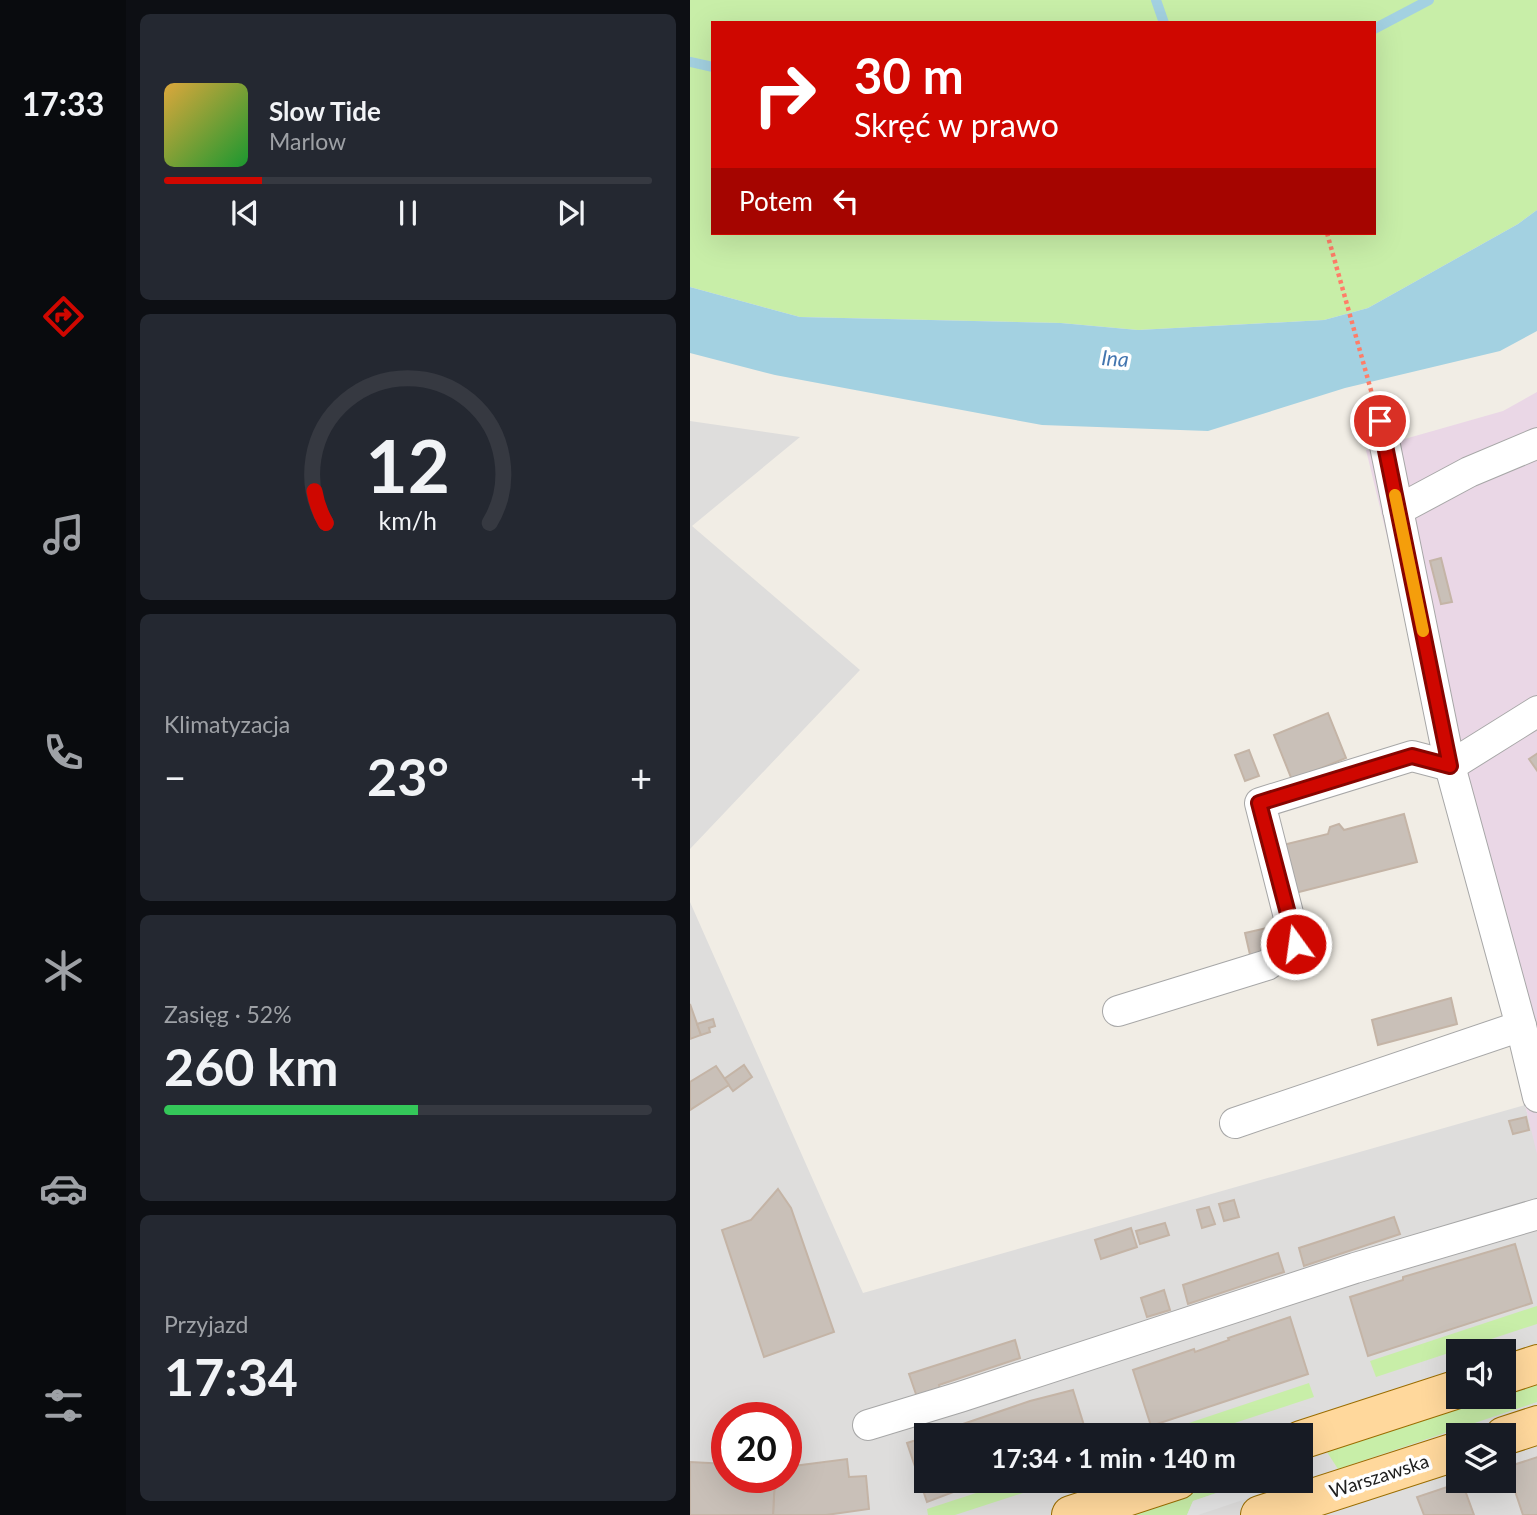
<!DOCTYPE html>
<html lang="pl">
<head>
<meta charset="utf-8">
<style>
	:root { --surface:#171b24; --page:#242831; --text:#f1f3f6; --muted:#9ea1a6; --line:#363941; --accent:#cf0700 }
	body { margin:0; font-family:Lato,sans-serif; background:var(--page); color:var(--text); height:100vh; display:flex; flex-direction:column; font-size:26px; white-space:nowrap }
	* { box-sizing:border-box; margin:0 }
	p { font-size:23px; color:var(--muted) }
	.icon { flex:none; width:38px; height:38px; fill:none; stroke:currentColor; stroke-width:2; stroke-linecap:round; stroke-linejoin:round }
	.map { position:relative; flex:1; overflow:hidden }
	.details { display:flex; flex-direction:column; gap:14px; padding:14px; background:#0d0f14; width:564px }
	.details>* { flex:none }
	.top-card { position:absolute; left:21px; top:21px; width:665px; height:214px; border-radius:0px; box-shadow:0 7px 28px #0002; background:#cf0700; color:#fff; overflow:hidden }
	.fabs { position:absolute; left:756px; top:1339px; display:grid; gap:14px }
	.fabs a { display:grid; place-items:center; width:70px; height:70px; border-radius:0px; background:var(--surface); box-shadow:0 7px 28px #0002; font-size:35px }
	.speed { position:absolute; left:21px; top:1402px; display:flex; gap:14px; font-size:35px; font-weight:700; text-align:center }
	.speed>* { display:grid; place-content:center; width:91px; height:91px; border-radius:50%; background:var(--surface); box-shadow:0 7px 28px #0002; line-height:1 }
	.speed .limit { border:10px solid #d22; background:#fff; color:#111 }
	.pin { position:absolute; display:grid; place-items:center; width:60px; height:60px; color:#fff; margin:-30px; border:4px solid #fff; border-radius:50%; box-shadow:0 2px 7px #0007 }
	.me { position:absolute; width:77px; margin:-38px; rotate:346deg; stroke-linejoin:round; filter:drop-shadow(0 0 5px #0008) }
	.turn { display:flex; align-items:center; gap:24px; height:147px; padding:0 28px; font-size:32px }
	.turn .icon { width:91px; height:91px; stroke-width:2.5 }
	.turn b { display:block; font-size:49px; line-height:60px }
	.then { display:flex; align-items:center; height:66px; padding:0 28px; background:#0003; gap:14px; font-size:26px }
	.big { font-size:52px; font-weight:700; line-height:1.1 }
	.details .card { flex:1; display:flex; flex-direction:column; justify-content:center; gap:10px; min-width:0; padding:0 24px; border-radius:10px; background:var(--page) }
	.details .dial { align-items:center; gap:0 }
	.dial svg { height:182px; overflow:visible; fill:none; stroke:var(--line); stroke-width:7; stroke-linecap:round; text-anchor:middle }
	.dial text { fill:var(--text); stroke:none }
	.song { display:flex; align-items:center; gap:21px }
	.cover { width:84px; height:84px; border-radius:10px; background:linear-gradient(135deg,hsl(40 70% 55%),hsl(130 70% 35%)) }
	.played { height:7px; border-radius:4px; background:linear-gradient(90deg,var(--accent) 20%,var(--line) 20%) }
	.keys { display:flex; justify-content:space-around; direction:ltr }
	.heat { display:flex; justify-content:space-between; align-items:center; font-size:38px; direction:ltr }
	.charge { height:10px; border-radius:5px; background:linear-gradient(90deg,#34c759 52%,var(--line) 0) }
	.trip { position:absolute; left:224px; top:1423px; width:399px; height:70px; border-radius:0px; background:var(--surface); box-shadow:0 7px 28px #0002; font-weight:700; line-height:70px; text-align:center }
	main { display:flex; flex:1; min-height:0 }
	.menu { display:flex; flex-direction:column; width:126px; justify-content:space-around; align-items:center; background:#090b0e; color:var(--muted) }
	.menu .icon { width:49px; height:49px }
	.menu .selected { color:var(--accent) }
	.menu b { font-size:32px; color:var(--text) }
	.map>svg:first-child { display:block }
	.residential { fill:#dedddc; fill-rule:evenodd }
	.industrial { fill:#ead7e6 }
	.grass { fill:#c8eea8; fill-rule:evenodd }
	.parking { fill:#e4e4e4 }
	.water { fill:#a3d1e1 }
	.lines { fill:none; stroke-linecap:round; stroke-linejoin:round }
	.stream { stroke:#a3d1e1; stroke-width:10 }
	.building { fill:#c9c0b8; stroke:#c4b4a6; stroke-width:2 }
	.minor-casing { stroke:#a7a7a7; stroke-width:32 }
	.major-casing { stroke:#9b6d00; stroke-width:40 }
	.path { stroke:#ff7d68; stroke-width:4.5; stroke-dasharray:3.5 3.5; stroke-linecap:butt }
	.minor { stroke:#fff; stroke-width:30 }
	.major { stroke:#ffd89c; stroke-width:38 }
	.route-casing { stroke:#870500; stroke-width:18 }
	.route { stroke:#cf0700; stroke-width:12 }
	.slow { stroke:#f59e0b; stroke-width:12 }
	.labels { text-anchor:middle; stroke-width:7; stroke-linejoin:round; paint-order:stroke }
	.street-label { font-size:19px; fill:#202020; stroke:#fff }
	.water-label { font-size:21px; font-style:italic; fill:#4275af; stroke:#fff }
</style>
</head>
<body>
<main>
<nav class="menu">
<b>17:33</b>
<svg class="icon selected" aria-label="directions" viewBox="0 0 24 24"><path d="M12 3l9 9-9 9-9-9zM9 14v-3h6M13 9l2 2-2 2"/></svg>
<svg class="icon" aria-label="music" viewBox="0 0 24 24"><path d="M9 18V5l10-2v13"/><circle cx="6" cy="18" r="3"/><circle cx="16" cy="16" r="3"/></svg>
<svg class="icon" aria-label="phone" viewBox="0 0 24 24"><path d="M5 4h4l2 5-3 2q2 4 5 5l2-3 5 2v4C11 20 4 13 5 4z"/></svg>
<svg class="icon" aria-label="climate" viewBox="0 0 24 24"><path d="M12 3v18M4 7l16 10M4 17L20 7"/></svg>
<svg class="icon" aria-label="car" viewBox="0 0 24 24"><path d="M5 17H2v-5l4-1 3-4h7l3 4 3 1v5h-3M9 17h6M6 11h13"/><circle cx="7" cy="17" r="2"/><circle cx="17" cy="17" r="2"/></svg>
<svg class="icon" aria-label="filters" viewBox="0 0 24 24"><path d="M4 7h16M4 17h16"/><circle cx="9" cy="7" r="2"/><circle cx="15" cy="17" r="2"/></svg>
</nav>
<section class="details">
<div class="card">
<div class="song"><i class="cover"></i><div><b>Slow Tide</b><p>Marlow</p></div></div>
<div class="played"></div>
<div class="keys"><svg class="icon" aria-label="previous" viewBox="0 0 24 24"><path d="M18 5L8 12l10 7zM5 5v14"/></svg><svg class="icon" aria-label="pause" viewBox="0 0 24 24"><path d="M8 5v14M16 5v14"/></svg><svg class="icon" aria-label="next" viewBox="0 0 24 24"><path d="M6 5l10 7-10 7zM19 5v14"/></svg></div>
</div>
<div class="card dial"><svg viewBox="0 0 100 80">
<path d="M14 69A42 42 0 1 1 86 69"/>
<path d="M14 69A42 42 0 0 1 9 55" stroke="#cf0700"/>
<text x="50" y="56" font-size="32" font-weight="700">12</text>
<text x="50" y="72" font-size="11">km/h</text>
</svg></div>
<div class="card"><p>Klimatyzacja</p>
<div class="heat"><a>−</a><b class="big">23°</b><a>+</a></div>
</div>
<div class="card"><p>Zasięg · 52%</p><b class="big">260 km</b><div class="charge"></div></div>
<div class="card"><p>Przyjazd</p><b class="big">17:34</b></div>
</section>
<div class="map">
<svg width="848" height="1515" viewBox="0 0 848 1515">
	<rect width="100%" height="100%" fill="#f1ede5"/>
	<g class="residential">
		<path d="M0,421L110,437L2,526L170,670L0,849Z"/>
		<path d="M0,902L173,1293L835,1105L848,1154L847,1515H0ZM768,1351H814V1396H768ZM37,1418H96V1477H37ZM236,1435H611V1480H236ZM768,1435H814V1480H768Z"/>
	</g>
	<path class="industrial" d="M847,392V1154L676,450L813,411Z"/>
	<g class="grass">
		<path d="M0,0H847V210L828,224L678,308L634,320L448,330L371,323L110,317L0,287ZM23,23H684V233H23Z"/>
		<path d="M847,1306V1324L686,1377L680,1361Z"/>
		<path d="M847,1379V1402L648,1469L635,1449L794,1397L814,1396V1390Z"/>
		<path d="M619,1383L624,1397L508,1435H463Z"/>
		<path d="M323,1481H370L265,1515H238L237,1509Z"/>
		<path d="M537,1481H562L503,1501L497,1515H433Z"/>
	</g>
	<path class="parking" d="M620,1461L619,1478L508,1515H497L503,1501L562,1481L611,1480V1464Z"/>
	<path class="water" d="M847,210V331L810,351L655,388L518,431L352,425L85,375L0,353V287L110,317L371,323L448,330L634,320L678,308L828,224Z"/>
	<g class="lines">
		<g class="stream">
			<path d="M466,0L474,23"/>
			<path d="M684,29L739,0"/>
			<path d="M0,62L23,67"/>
		</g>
	</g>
	<g class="building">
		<path d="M751,558L762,602L751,604L740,561Z"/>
		<path d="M638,713L656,758L602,780L584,735Z"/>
		<path d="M559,750L569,776L555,781L545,755Z"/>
		<path d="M848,753V772L839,759Z"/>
		<path d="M714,814L727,862L605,893L593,845L638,834L640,827L649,824L654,830Z"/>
		<path d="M577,928L583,954L561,959L555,933Z"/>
		<path d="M761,998L767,1024L688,1045L682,1020Z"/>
		<path d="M0,1004L11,1035L0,1039Z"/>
		<path d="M23,1019L25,1026L19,1028L20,1032L11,1035L7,1024Z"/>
		<path d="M54,1065L62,1077L43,1091L34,1079Z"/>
		<path d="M26,1066L39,1085L0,1110V1082Z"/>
		<path d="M836,1117L839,1130L823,1134L819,1121Z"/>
		<path d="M88,1189L101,1208L144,1332L74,1357L32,1230L61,1220Z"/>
		<path d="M544,1200L549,1217L534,1221L529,1204Z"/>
		<path d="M519,1207L525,1224L512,1228L507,1210Z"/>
		<path d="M704,1217L710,1234L614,1266L609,1248Z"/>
		<path d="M475,1223L479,1235L450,1244L446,1231Z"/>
		<path d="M441,1228L447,1247L411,1259L405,1240Z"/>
		<path d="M825,1244L842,1303L678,1356L660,1297L713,1280V1277Z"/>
		<path d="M588,1253L594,1272L498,1304L493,1285Z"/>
		<path d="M474,1290L480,1310L457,1317L451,1298Z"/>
		<path d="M600,1317L618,1374L461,1426L443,1370L504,1349L505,1352L539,1340L538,1338Z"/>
		<path d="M325,1340L330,1358L249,1385L250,1390L227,1397L219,1374Z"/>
		<path d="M383,1390L397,1435H241L340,1401Z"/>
		<path d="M236,1437V1480H295L237,1502L217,1443Z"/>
		<path d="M848,1457V1515H833L817,1467Z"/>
		<path d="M157,1459L159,1477L176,1476L179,1509L136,1515H83L85,1477H96V1467Z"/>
		<path d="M0,1462L37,1464V1477H85L83,1515H0Z"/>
		<path d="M772,1482L784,1515H734L727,1497Z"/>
	</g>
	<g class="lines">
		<g class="minor-casing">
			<g id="minor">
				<path d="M690,421L760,766L831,1026L848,1097"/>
				<path d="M708,510L779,472L848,443"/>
				<path d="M428,1011L577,965L606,945L570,803L722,756L760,766L848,711"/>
				<path d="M545,1123L831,1026"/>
				<path d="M178,1425L270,1397L665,1268L848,1214"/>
			</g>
		</g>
		<g class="major-casing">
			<g id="major">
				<path d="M814,1375L848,1364"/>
				<path d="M814,1436L848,1425"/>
				<path d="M611,1440L768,1389"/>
				<path d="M381,1515L488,1480"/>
				<path d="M570,1515L768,1451"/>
			</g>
		</g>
		<path class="path" d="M637,233L682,394"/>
		<use href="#minor" class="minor"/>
		<use href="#major" class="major"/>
	</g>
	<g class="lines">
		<g class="route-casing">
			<path id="route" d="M606,944L569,803L722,756L760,766L690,421"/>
		</g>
		<use href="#route" class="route"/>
		<path class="slow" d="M705,495L733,631"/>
	</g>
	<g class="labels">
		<g class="street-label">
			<text transform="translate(689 1476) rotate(-18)" y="7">Warszawska</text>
		</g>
		<g class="water-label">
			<text transform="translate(425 359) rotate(4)" y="7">Ina</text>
		</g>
	</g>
</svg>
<div class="fabs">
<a><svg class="icon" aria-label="sound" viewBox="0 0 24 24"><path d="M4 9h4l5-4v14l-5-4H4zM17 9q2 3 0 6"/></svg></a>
<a><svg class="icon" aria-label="layers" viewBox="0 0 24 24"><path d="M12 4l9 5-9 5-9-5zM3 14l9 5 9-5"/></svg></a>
</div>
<div class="speed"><div class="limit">20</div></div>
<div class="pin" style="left:690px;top:421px;background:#d93025"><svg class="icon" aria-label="arrive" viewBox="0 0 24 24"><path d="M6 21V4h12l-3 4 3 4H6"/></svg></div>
<svg class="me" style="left:606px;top:944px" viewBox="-20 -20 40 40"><circle r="17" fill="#cf0700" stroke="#fff" stroke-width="3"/><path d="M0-11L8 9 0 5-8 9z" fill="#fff"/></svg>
<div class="trip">17:34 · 1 min · 140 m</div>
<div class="top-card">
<div class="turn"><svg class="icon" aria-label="right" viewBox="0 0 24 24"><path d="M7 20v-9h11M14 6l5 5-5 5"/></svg><div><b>30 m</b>Skręć w prawo</div></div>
<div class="then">Potem<svg class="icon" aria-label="left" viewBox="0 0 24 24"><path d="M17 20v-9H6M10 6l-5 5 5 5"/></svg></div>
</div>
</div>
</main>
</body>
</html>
